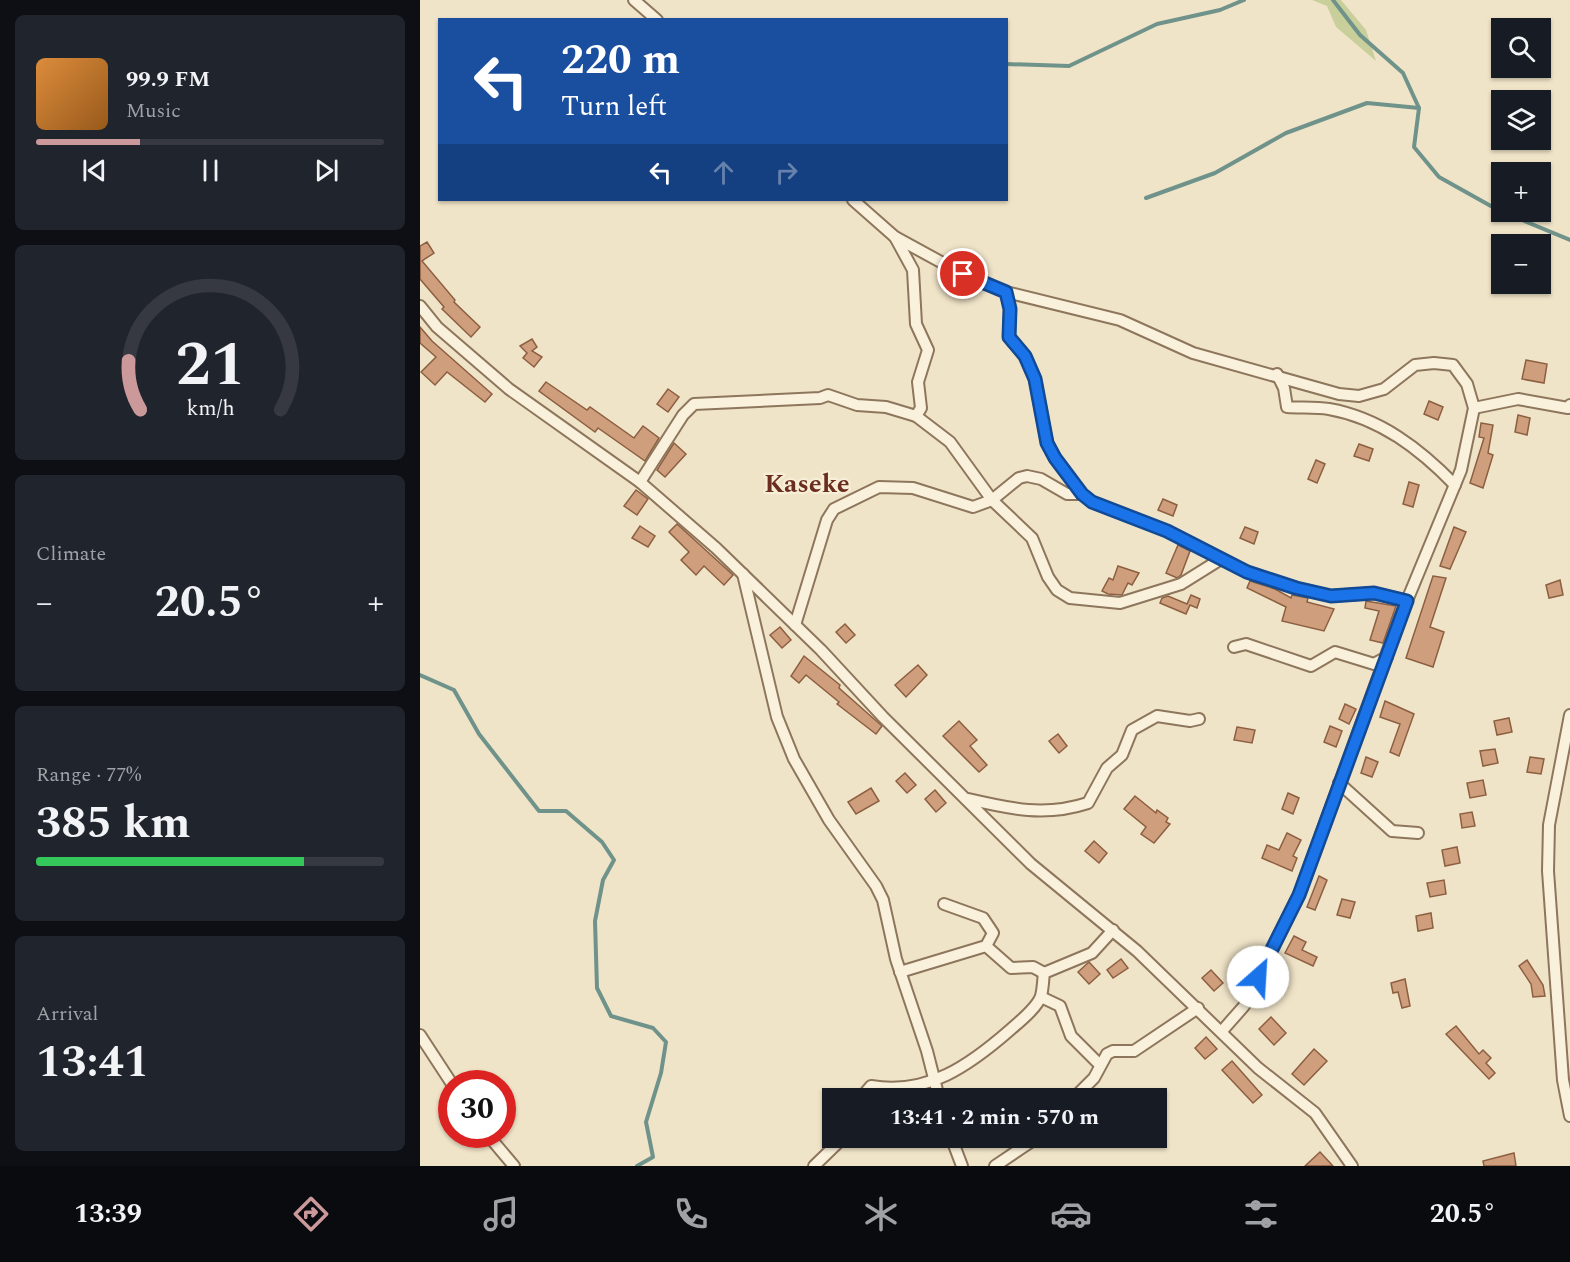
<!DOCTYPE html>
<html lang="en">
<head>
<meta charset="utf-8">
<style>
	:root { --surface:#171b24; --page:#20242c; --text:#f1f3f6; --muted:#9ea1a6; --line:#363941; --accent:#cc999b }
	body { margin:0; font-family:Spectral,serif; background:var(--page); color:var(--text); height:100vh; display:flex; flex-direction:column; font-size:22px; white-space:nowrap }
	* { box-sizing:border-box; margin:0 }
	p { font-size:20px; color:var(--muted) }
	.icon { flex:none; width:33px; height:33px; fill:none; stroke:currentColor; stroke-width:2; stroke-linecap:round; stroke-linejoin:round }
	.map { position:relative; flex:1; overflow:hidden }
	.sheet { display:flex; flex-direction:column; gap:15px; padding:15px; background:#0d0f14; width:420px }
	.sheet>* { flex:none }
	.banner { position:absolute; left:18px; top:18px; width:570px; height:183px; border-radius:0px; box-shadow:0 2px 4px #0004; background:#1a4fa0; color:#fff; overflow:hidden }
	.fabs { position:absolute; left:1071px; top:18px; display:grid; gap:12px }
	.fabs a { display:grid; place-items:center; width:60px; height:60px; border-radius:0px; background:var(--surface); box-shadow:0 2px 4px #0004; font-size:30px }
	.speed { position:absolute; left:18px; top:1070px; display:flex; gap:12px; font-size:30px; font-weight:700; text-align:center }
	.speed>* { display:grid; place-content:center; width:78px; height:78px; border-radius:50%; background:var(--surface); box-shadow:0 2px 4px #0004; line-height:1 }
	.speed .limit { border:9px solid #d22; background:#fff; color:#111 }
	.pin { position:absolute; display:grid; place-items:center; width:51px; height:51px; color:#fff; margin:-26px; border:3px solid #fff; border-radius:50%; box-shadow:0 2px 6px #0007 }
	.me { position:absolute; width:66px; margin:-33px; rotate:26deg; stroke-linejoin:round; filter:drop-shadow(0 0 4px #0008) }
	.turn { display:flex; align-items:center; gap:21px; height:126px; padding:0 24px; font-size:27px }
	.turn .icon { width:78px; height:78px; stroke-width:2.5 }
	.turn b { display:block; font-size:42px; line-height:51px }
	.lanes { display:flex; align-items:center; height:57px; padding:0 24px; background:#0003; justify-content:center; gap:30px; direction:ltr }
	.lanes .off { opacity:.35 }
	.big { font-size:45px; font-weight:700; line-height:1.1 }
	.sheet .card { flex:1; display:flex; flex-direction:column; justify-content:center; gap:9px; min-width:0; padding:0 21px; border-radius:9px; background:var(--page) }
	.sheet .dial { align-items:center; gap:0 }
	.dial svg { height:156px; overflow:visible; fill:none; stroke:var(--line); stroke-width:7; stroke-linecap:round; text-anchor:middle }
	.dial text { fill:var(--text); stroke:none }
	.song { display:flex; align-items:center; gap:18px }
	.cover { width:72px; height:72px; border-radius:9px; background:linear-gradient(135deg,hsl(30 70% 55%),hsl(30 70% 35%)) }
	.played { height:6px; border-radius:3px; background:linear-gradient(90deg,var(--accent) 30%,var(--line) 30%) }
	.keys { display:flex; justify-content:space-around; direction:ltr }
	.heat { display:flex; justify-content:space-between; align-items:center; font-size:33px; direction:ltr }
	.charge { height:9px; border-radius:4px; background:linear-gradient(90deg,#34c759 77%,var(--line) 0) }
	.trip { position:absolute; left:402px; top:1088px; width:345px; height:60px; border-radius:0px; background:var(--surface); box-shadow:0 2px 4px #0004; font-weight:700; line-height:60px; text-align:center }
	.menu { display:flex; height:96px; justify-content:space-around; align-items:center; background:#090b0e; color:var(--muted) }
	.menu .icon { width:42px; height:42px }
	.menu .current { color:var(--accent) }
	.menu b { font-size:27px; color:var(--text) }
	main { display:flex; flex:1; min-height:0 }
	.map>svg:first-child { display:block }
	.green { fill:#c9cf9b }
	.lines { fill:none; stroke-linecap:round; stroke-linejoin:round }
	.stream { stroke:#6f938a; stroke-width:4 }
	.building { fill:#cf9f7d; stroke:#8d5f41; stroke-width:1.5 }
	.street-casing { stroke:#8d765c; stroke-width:14 }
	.street { stroke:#faf1dc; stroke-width:10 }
	.route-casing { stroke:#114b97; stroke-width:15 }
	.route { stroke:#1a73e8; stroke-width:10 }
	.labels { text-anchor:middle; stroke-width:4.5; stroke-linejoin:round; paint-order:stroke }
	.neighbourhood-label { font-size:26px; font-weight:bold; fill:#6b2e1e; stroke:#f7eed8 }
</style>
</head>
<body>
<main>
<section class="sheet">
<div class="card">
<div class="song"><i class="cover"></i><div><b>99.9 FM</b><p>Music</p></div></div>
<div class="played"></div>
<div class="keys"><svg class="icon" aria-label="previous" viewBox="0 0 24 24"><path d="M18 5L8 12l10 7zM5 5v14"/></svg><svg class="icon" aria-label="pause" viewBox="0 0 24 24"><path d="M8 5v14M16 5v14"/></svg><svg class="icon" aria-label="next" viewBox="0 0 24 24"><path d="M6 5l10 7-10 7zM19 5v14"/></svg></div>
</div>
<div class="card dial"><svg viewBox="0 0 100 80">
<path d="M14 69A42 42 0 1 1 86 69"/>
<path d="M14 69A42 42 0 0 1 8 44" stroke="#cc999b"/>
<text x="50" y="56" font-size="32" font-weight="700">21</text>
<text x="50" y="72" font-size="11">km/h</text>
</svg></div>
<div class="card"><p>Climate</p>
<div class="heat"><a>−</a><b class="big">20.5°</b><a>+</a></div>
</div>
<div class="card"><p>Range · 77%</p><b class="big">385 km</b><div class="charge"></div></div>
<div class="card"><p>Arrival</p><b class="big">13:41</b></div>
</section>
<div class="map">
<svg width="1150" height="1166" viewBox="0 0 1150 1166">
	<rect width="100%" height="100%" fill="#f0e4c8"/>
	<path class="green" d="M892,0H921L946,30L956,61L916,27L907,6Z"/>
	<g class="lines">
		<g class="stream">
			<path d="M913,0L940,35L983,73L999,108L994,147L1019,177L1078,210L1150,240"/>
			<path d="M586,64L649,66L737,24L800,10L824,0"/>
			<path d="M726,198L795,173L866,133L947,103L999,108"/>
			<path d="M0,675L34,690L59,734L119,811H146L182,842L194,860L183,880L175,921L177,988L191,1016L233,1028L246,1042L241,1073L226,1122L233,1157L217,1166"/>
		</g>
	</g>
	<g class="building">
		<path d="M7,242L14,253L2,261L35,300L34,302L60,327L51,337L22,309L24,307L0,279V246Z"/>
		<path d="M0,327L12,341L72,394L65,402L27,372L15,385L1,372L16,357L0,343Z"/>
		<path d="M112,339L117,347L112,351L122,357L114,367L103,358L107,353L100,346Z"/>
		<path d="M1106,360L1127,364L1124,383L1102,379Z"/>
		<path d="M126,382L167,410L170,407L214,438L223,426L239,438L225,461L178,428L175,432L119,391Z"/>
		<path d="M248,389L259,397L248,412L237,404Z"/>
		<path d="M1009,401L1023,407L1018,420L1004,414Z"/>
		<path d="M1098,415L1110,418L1107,435L1095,432Z"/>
		<path d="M1061,423L1073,425L1068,453L1073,455L1063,488L1050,483L1064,438L1059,437Z"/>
		<path d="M254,443L266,454L245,477L237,470Z"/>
		<path d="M939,444L953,449L949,461L934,456Z"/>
		<path d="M896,460L905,464L897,483L888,479Z"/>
		<path d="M989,482L999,485L993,507L983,504Z"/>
		<path d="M216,490L228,499L217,515L204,506Z"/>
		<path d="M743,499L757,505L753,516L738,510Z"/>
		<path d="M257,524L313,575L304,585L284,566L276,575L261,560L269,552L249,532Z"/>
		<path d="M220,526L235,536L228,547L212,538Z"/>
		<path d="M825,527L838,532L834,544L820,538Z"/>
		<path d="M1034,527L1046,532L1030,569L1020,566Z"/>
		<path d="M758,545L770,551L761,575L757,578L746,573Z"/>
		<path d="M698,566L719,573L712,585L708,583L702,595L688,594L682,591L689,578L693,580Z"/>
		<path d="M1013,576L1026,578L1010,627L1024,632L1013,667L986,658Z"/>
		<path d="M1140,580L1143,595L1129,598L1126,585Z"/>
		<path d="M830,581L855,589L871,598L872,595L888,598L887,602L914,609L904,631L862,621L866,607L827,588Z"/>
		<path d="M771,595L780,599L777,608L770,605L766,614L740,603L742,598L748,596L767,604Z"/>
		<path d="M946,601L976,606L963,643L950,640L959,611L945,608Z"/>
		<path d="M425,624L435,635L426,643L416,632Z"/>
		<path d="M360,627L371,640L362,648L350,635Z"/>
		<path d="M384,656L420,685L419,688L462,726L456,734L417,704L419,702L386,675L379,683L371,676Z"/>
		<path d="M498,665L507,675L486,697L475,685Z"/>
		<path d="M965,701L994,714L979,756L970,752L980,724L960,717Z"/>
		<path d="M925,704L936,709L929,724L919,719Z"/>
		<path d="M1089,718L1092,732L1077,735L1074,721Z"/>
		<path d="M539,721L557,740L550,746L567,765L559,772L523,736Z"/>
		<path d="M910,726L922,731L916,747L904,742Z"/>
		<path d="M817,727L835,730L832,743L814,740Z"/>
		<path d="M638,734L647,746L639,753L629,741Z"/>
		<path d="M1075,749L1078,763L1063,766L1060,751Z"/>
		<path d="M946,757L958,762L952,777L941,773Z"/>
		<path d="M1110,757L1124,759L1121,774L1107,772Z"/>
		<path d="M485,773L496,785L487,793L476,781Z"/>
		<path d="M1063,780L1066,795L1050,798L1047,783Z"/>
		<path d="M451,788L459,801L436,814L428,802Z"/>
		<path d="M515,790L526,803L516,812L505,799Z"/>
		<path d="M868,793L879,798L873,814L862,809Z"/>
		<path d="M715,796L736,813L737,810L748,818L746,822L750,824L734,843L721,834L726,827L704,809Z"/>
		<path d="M1052,812L1055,826L1042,828L1040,814Z"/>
		<path d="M867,833L881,840L873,856L877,858L872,871L842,858L847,845L859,850Z"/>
		<path d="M674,841L687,853L679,863L665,851Z"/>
		<path d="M1037,847L1040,863L1025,866L1022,850Z"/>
		<path d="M899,876L907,880L895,910L887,907Z"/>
		<path d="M1024,880L1026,894L1010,897L1007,883Z"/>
		<path d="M922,899L935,902L930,918L917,915Z"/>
		<path d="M1011,913L1013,928L998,931L996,916Z"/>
		<path d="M874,936L886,942L882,950L897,957L893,966L865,953Z"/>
		<path d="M701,959L708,968L693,978L687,970Z"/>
		<path d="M1107,960L1123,985L1125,996L1113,997L1111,984L1099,966Z"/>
		<path d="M669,962L680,974L669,984L658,972Z"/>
		<path d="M791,970L803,983L794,991L782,978Z"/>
		<path d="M985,979L990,1006L982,1008L978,992L973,993L971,983Z"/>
		<path d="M851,1017L866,1033L854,1045L839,1029Z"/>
		<path d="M1036,1026L1059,1054L1063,1050L1071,1058L1066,1063L1075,1073L1069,1079L1026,1034Z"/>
		<path d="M786,1037L797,1049L785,1059L775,1048Z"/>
		<path d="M894,1049L907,1061L884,1085L872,1074Z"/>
		<path d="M812,1061L842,1095L833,1103L802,1070Z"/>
		<path d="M900,1152L913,1166H885Z"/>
		<path d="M1094,1153L1096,1166H1064L1063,1161Z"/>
	</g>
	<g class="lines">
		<g class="street-casing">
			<g id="street">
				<path d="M214,0L237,20"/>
				<path d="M433,200L475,237L543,274L586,292L700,320L773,353L919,394L939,396L964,389L995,365L1014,363L1033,365L1047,384L1054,408L1041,470L979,620L879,895L824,1006L802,1031"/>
				<path d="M475,237L493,270L496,324L508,350L498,382L501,408L496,416"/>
				<path d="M586,292L590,309L589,337L605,356L615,379L627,443L635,458L662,494L672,502L747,531L827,572L876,588L911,596L954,593L987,601"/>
				<path d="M0,306L17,327L89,389L220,482L296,548L401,650L463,717L611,864L717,951L838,1068L895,1113L932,1166"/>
				<path d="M857,374L864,388L867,407C880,408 895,407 909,409C960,418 1000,449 1035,485"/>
				<path d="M1054,408L1098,399L1148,408L1150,405"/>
				<path d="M220,482L263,415L274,404L400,398L408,395L437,405L466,407L496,416L530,442L572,500L612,538L628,577L637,590L650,598L700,603L761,584L801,559"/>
				<path d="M323,574L357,717L374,759L409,820L456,886L463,900L476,959L507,1051L519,1098"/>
				<path d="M375,625L407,520L414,509L459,487L493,488L553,507L572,500L599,478L607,476L621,479L647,494H662"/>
				<path d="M814,647L826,644L891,666L915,652L954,664L967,657"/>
				<path d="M1150,715L1129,825L1128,871L1143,1080L1150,1116"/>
				<path d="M919,783L972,831L998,833"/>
				<path d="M548,799C591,809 625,817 668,803L687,768L702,755L712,730L737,716L770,721L779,719"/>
				<path d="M566,946L591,968L613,967L624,973"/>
				<path d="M480,972L566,946L573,933L563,918L524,904"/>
				<path d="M621,997L640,1006L651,1036L680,1065"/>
				<path d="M0,1035L32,1084"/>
				<path d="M441,1098L451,1086C507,1096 550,1065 590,1030C599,1022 617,1008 621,996C623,989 623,980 624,973L672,953L693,930"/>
				<path d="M654,1098L674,1078L687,1054L693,1051H714L778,1008"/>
				<path d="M67,1134L94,1166"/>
				<path d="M531,1137L542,1166"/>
				<path d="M394,1166L424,1137"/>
				<path d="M575,1166L618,1137"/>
			</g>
		</g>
		<use href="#street" class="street"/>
	</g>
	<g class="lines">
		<g class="route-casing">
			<path id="route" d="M543,274L586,292L590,309L589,337L605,356L615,379L627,443L635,458L662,494L672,502L747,531L827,572L876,588L911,596L954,593L987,601L879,895L838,977"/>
		</g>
		<use href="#route" class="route"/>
	</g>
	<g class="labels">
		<g class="neighbourhood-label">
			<text x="387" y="492">Kaseke</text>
		</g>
	</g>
</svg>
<div class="fabs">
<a><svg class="icon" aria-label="search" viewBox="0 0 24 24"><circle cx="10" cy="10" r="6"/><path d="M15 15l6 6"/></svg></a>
<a><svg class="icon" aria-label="layers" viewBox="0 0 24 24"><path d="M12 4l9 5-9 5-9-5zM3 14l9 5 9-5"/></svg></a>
<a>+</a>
<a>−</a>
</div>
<div class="speed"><div class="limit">30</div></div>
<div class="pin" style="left:543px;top:274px;background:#d93025"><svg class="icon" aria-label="arrive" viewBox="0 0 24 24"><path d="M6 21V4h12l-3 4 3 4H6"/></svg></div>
<svg class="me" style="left:838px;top:977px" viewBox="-20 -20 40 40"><circle r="19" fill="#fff"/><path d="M0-13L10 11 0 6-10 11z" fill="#1a73e8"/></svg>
<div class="trip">13:41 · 2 min · 570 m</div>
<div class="banner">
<div class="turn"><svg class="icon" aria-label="left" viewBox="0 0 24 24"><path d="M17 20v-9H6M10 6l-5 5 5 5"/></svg><div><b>220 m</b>Turn left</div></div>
<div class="lanes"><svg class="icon" aria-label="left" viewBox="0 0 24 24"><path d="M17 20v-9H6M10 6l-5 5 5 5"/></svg><svg class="icon off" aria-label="ahead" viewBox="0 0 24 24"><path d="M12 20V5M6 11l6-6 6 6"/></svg><svg class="icon off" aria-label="right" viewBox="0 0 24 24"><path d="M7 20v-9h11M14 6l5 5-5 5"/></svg></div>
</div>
</div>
</main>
<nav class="menu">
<b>13:39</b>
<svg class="icon current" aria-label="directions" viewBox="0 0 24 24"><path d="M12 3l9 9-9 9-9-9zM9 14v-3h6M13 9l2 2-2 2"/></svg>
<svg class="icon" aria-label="music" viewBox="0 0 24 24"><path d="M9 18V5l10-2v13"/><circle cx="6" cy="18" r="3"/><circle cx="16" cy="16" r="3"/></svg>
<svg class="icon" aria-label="phone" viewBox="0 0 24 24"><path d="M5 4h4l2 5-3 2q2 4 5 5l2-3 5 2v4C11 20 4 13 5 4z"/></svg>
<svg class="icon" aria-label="climate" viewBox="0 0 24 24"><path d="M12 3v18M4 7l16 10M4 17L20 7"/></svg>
<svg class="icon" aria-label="car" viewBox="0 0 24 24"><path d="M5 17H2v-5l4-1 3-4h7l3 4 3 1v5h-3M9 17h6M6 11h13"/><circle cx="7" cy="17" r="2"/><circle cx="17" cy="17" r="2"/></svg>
<svg class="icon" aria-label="filters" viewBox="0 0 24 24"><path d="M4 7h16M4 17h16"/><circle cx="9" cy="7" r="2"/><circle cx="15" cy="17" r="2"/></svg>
<b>20.5°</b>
</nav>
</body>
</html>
